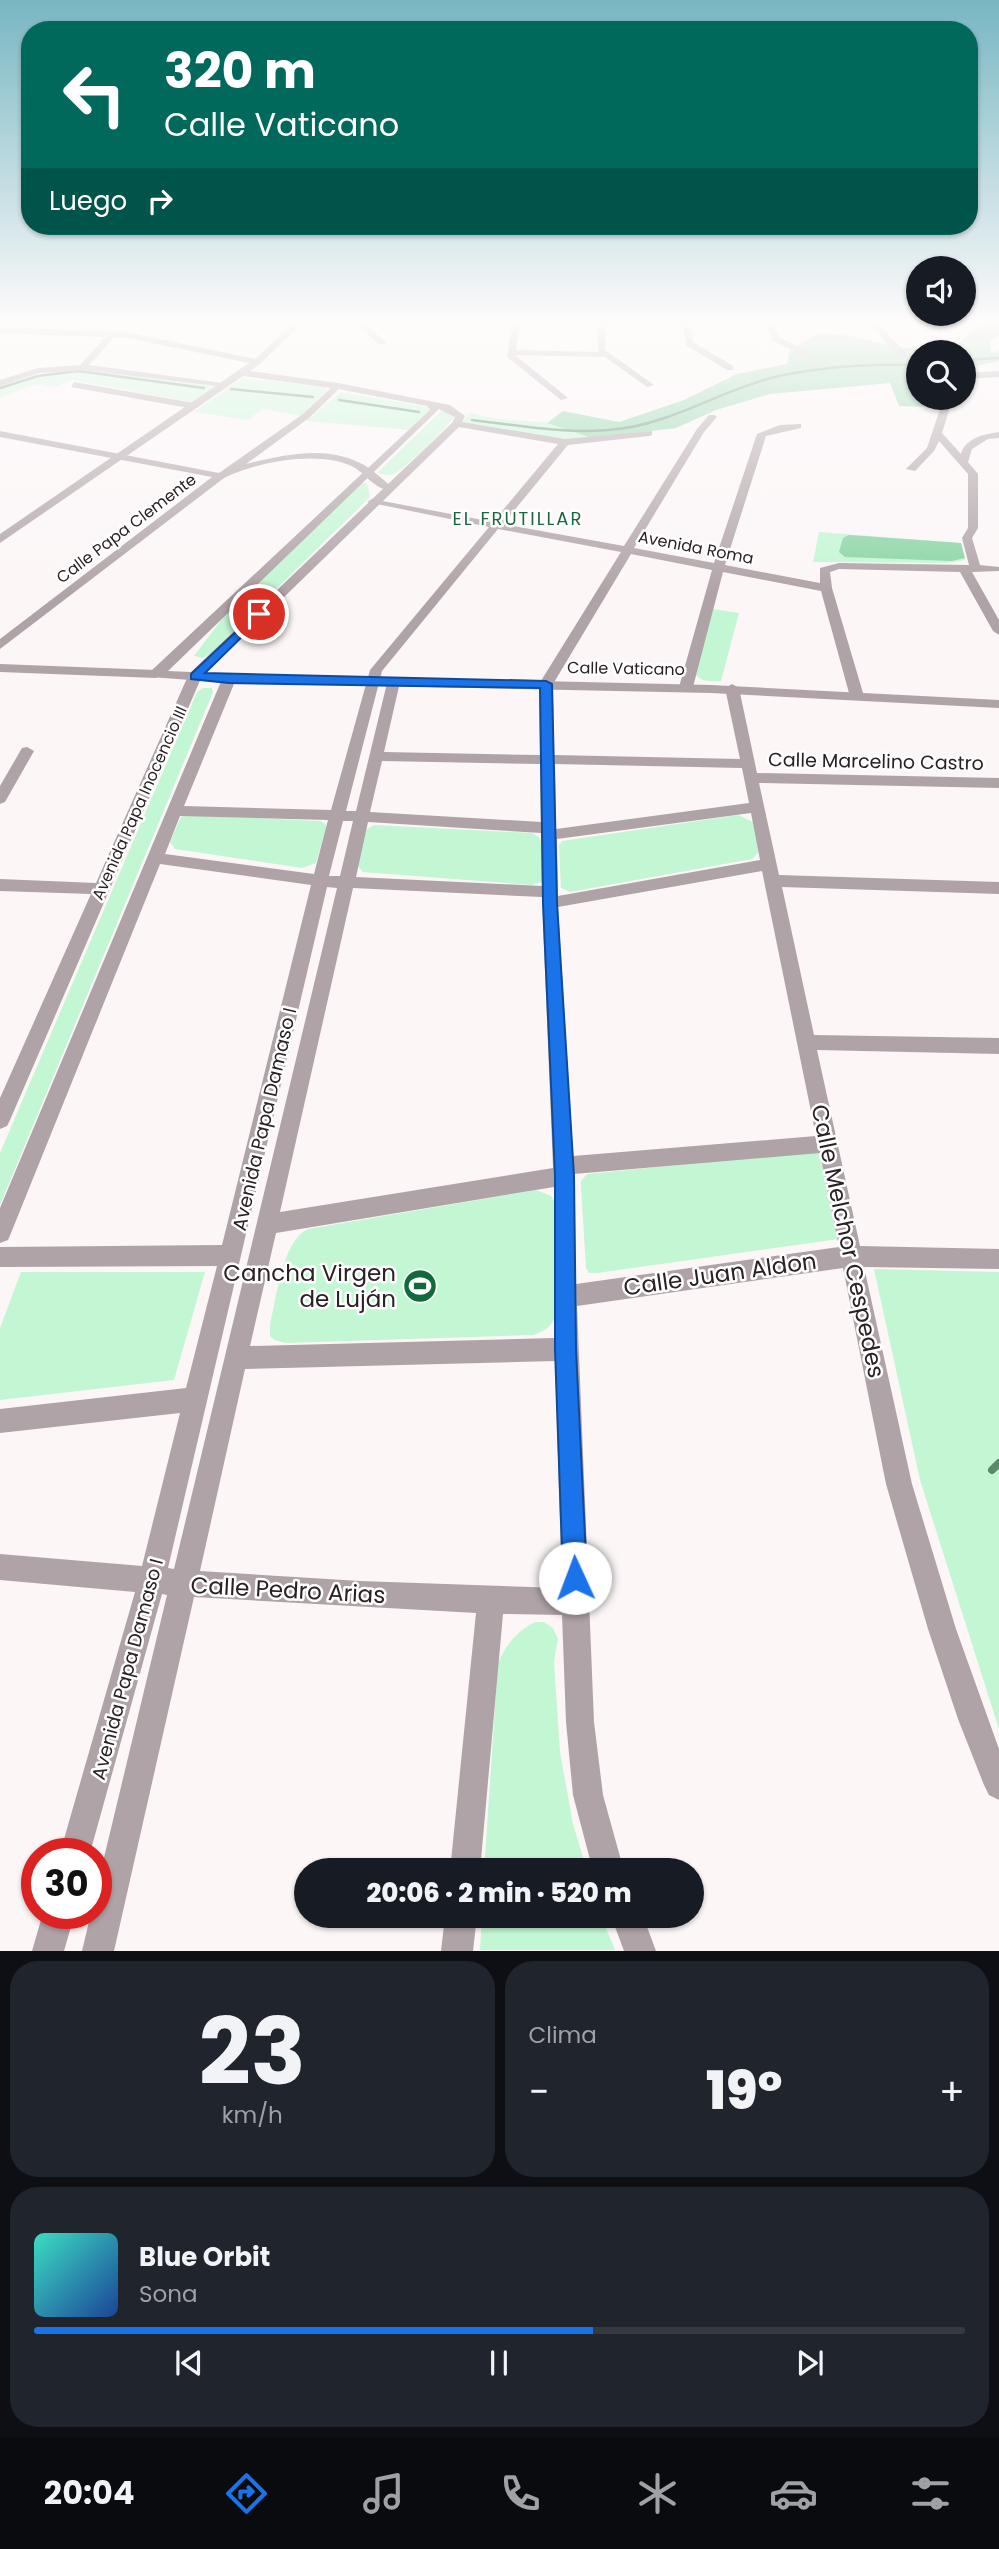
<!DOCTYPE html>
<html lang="es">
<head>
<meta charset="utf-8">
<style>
	:root { --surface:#171b24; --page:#20242c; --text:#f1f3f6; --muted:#9ea1a6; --line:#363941; --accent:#1a73e8 }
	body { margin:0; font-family:Poppins,sans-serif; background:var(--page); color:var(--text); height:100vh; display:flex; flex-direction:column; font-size:26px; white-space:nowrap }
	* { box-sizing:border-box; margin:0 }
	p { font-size:23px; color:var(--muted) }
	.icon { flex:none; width:38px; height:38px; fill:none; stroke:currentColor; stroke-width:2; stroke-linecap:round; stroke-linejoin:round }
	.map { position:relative; height:1951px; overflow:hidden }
	.drawer { display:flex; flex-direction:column; gap:10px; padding:10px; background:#0d0f14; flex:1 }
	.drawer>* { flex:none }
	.banner { position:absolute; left:21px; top:21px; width:957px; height:214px; border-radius:28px; box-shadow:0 2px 5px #0004; background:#00695c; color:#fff; overflow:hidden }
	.fabs { position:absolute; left:906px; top:256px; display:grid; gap:14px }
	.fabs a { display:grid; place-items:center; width:70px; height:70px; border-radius:50%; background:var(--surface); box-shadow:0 2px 5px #0004; font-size:35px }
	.speed { position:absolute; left:21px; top:1838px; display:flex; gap:14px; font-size:35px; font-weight:700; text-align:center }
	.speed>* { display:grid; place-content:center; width:91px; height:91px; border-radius:50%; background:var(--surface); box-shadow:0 2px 5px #0004; line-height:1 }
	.speed .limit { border:10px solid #d22; background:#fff; color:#111 }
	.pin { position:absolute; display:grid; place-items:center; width:60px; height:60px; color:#fff; margin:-30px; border:4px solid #fff; border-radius:50%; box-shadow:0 2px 7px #0007 }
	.me { position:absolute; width:77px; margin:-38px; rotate:358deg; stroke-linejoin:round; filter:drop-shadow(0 0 5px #0008) }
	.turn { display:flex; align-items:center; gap:24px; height:147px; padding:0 28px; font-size:32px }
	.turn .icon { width:91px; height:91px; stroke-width:2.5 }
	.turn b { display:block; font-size:49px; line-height:60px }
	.then { display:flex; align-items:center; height:66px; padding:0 28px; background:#0003; gap:14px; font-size:26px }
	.big { font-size:52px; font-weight:800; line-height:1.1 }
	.drawer .card { flex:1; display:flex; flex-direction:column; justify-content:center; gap:10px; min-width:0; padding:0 24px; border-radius:28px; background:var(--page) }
	.drawer .dial { align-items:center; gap:0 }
	.dial b { font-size:91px; line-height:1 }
	.song { display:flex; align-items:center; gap:21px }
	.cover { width:84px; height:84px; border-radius:10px; background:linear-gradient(135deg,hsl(170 70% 55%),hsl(220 70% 35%)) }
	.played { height:7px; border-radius:4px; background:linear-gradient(90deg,var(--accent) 60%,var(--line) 60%) }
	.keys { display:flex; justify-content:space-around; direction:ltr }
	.heat { display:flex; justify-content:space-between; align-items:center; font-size:38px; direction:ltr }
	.drawer .tiles { flex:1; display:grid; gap:10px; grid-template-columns:1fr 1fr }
	.card:last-child { grid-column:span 2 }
	.trip { position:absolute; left:294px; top:1858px; width:410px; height:70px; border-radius:35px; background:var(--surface); box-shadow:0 2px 5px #0004; font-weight:800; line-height:70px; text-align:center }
	.menu { display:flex; height:112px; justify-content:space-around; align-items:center; background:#090b0e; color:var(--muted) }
	.menu .icon { width:49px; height:49px }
	.menu .on { color:var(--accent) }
	.menu b { font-size:32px; color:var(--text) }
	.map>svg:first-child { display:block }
	.green { fill:#c3f6d3 }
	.forest { fill:#8ad4a4 }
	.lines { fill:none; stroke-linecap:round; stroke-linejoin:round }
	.stream-far1 { stroke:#5b8a6b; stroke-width:2.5 }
	.stream { stroke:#5b8a6b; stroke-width:8 }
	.minor { fill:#b0a3a7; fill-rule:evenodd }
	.tertiary { fill:#b0a3a7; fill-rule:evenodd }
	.route { fill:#1a73e8; stroke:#114b97; stroke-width:2 }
	.labels { text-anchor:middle; stroke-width:5; stroke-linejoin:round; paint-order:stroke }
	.far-street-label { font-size:16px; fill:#2b2023; stroke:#fff }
	.far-neighbourhood-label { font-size:18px; letter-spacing:2px; fill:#1a673e; stroke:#fff }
	.street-label { font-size:19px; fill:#2b2023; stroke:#fff }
	.near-street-label { font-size:23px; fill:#2b2023; stroke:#fff }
	.near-poi-label { font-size:23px; fill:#2b2023; stroke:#fff; text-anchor:end }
</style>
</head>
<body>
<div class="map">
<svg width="999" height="1951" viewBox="0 0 999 1951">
	<rect width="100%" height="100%" fill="#fcf6f7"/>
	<g class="green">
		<path d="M72,368L220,386L196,403L72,380L55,387L41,384L30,386L0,398V385L38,374Z"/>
		<path d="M243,378L325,387L327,390L301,416L263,409L248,420L194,412Z"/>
		<path d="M341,392L427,407L430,410L410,430L306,421Z"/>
		<path d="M442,410L455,415C450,425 405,469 394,474C388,476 383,474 377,473Z"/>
		<path d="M470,413L498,419L559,423L622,434L563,440L465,424L463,421Z"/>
		<path d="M362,483H367L370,497L211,653L203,658L194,656L231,607Z"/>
		<path d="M819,532L961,543L965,560L947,563L813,562Z"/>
		<path d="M713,609L739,613L721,681C710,681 701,683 695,673Z"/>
		<path d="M203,688H212L213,692L0,1205V1153L197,692Z"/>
		<path d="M187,815L321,821L326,825V829L316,863L302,868L175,849L170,842L181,817Z"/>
		<path d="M738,815L753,822L759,852L752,859L570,892L561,888L559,845L562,841Z"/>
		<path d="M374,825L532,833L539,837L541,842L542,882L532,885L363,872L357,865L366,830Z"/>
		<path d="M819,1151L825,1155L839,1239L597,1273H589L586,1268L581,1187V1181L587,1174Z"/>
		<path d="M536,1190L551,1196L555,1203L556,1316C551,1327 545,1331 533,1335L285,1343L274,1340L270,1336V1324C277,1296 282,1242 308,1229Z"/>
		<path d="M874,1269L999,1272V1729L920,1480Z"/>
		<path d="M21,1272H205L174,1380L0,1400V1328Z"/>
		<path d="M535,1622H544L553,1628L558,1639L554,1661L560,1752L573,1824L587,1871H484L498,1663C505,1646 518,1630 535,1622Z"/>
		<path d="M482,1916H601L615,1950H480Z"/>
	</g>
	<g class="forest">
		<path d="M985,322H999V336L990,341L991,353L999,351V361L964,368V352H919V397H922L926,407L899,406L890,383L770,394L716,410L676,428L592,438L547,423L563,411L619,422L684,400L737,374L787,364L790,350L819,333L845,335L901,348L951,349Z"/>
		<path d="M849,535L961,543L965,558L952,561L845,557L839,552L843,538Z"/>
	</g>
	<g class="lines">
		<g class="stream-far1">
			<path d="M964,360L999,358"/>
			<path d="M0,388L38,376L78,371L204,388"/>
			<path d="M231,389L313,397"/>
			<path d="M339,400L419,412"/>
			<path d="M472,420C523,426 574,436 625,428C677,420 721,391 771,378C819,366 870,364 919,365"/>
		</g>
		<path class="stream" d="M992,1470L999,1463"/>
		<g class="minor">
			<path d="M295,322H303L260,364H254V360Z"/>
			<path d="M354,322H363L387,343L380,345Z"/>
			<path d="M512,322H520L516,350L598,352L597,322H605V350L654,385L647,387L605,357L515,355L568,398L561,400L507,357Z"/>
			<path d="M682,322H690L693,342L733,366V370H727L686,345Z"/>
			<path d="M767,322H775L779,337L807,351V355H801L772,340Z"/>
			<path d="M868,322H876L906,353V357H900Z"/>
			<path d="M110,332L117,334L89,365L230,384L226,387L83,370L39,373L0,386V380L38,368L80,365Z"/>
			<path d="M999,371V377L964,379V373Z"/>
			<path d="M74,382L194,403L199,406L194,409L71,387Z"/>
			<path d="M335,384L342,386L309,418L246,464C282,455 325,445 360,463C371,468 381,478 391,486V490C377,491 366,475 355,468C323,449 255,462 224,478L0,649V639L212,477L0,437V431L219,473L303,414Z"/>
			<path d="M944,397H953L942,433L961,454C965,438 985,434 999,432V438L988,439L972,449L968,462L978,474V528L972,538L980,565L999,567V571L972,572L999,620V635L993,631L960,572L839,569L830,572L832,588L863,693L856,697L849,693L821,591L723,572L693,687L686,691L679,687L712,570L631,554L553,684L554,755L740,759L725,688L732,684L739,688L757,773L999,778V788L759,783L779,875L999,882V894L782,887L814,1035L999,1038V1054L817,1050L860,1246L999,1249V1269L864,1267L912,1484L956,1629L999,1749V1800L989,1795L984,1785L958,1719L928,1629L886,1484L843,1268L577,1306L594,1722L603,1795L624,1871H593L573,1795L566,1722L562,1615L503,1614L480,1871H450L476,1613L194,1597L114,1951H82L91,1913H96V1891L167,1595L162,1594L90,1853H60L135,1592L0,1580V1554L142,1566L180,1413L0,1433V1409L186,1388L217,1266L0,1267V1247L222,1245L311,885L160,864L11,1233L8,1240L0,1243V1208L222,679L229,675L236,679L184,806L331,810L370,670L489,527L367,502L372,499L493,522L558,444L453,426V422L456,421L565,439L652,431V435L649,436L568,445L503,524L624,546L697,429L709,415H715L717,417L704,432L634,548L714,563L757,434L780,425L801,424V428L766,436L725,565L820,583V568L839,563L969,565L962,538L968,528V474L939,441L934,451L915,471L906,469L927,448ZM498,529L621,552L539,684L540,755L384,752L400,682L398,679H388L356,811H346L382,671ZM382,761L540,764L541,822L370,812ZM555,764L742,768L749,803L556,829ZM751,813L760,860L558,896L557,839ZM180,816L328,820L314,874L165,854ZM343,821H353L340,876H329ZM368,822L541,833L542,886L356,877ZM762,871L816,1136L573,1156L558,907ZM327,887L337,888L174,1569L168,1568ZM353,888L542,897L553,1168L280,1212ZM820,1153L839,1247L576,1284L574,1174ZM554,1187V1338L250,1346L276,1233ZM555,1361L562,1588L360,1581L200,1571L245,1369Z"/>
			<path d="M0,664L156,670L163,674L156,678L0,672Z"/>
			<path d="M195,672L202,676L10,1120L7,1126L0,1129V1098L91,894L0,891V879L96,883L188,676Z"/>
			<path d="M27,747L34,751L5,802L0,804V786L22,748Z"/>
			<path d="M43,1913H75L64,1951H32Z"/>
			<path d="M445,1916H477L473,1951H441Z"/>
			<path d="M611,1916H643L656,1951H624Z"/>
		</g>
		<path class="tertiary" d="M0,327L127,332L260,360V364L250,371L338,383L450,405L465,416L460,426L206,673L711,685L999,700V708L711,693L229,683L151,677V671L430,410L427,406L338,389L243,376L0,543V534L249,363L127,338L0,333ZM439,409L455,417L452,423L191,672L168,671Z"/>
	</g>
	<linearGradient id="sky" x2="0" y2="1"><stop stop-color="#77b6c2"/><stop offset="0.54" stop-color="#fefbfb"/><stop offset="1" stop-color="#fefbfb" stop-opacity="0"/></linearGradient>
	<rect width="999" height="595" fill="url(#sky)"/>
	<path class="route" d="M259,610L265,614L263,616L205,673L546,681L552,684L557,903L574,1176L576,1349L587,1578L584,1586L575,1590L567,1586L563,1578L555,1349V1176L543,903L540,688L229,683L191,679V674Z"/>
	<defs>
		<g id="stadium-disc" transform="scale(1.75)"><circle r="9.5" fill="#116a3e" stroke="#fff"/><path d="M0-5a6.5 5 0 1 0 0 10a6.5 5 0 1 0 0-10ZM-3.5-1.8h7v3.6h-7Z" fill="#fff"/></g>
	</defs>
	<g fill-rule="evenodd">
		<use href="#stadium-disc" x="420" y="1286"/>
	</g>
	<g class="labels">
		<g class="far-street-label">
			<text transform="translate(126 528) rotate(-37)" y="6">Calle Papa Clemente</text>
			<text transform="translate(696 547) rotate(11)" y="6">Avenida Roma</text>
			<text transform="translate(626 668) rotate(1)" y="6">Calle Vaticano</text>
			<text transform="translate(139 803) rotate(-66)" y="6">Avenida Papa Inocencio III</text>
		</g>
		<g class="far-neighbourhood-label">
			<text x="518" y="525">EL FRUTILLAR</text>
		</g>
		<g class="street-label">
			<text transform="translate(876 761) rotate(1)" y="7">Calle Marcelino Castro</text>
			<text transform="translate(264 1119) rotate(-77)" y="7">Avenida Papa Damaso I</text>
			<text transform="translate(127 1669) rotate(-75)" y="7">Avenida Papa Damaso I</text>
		</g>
		<g class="near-street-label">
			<text transform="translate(848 1241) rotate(78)" y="8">Calle Melchor Cespedes</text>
			<text transform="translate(720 1274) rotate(-8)" y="8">Calle Juan Aldon</text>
			<text transform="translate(288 1590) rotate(3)" y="8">Calle Pedro Arias</text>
		</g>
		<g class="near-poi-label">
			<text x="396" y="1281">Cancha Virgen<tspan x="396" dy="26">de Luján</tspan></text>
		</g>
	</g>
</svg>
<div class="fabs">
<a><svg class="icon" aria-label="sound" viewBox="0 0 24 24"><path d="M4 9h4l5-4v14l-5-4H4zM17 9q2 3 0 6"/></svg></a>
<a><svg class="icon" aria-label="search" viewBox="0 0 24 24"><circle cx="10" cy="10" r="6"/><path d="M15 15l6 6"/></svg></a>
</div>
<div class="speed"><div class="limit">30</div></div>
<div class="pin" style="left:259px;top:614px;background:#d93025"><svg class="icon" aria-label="arrive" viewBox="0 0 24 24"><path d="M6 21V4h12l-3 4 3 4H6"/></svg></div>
<svg class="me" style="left:575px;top:1578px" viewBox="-20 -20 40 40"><circle r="19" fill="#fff"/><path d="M0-13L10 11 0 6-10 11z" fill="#1a73e8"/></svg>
<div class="trip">20:06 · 2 min · 520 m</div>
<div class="banner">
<div class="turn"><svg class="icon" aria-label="left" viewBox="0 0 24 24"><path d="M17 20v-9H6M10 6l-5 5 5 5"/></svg><div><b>320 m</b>Calle Vaticano</div></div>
<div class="then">Luego<svg class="icon" aria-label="right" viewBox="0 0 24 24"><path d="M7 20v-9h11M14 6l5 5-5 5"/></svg></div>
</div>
</div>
<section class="drawer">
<div class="tiles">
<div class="card dial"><b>23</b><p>km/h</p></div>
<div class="card"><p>Clima</p>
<div class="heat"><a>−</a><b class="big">19°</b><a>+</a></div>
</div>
<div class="card">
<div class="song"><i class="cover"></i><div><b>Blue Orbit</b><p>Sona</p></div></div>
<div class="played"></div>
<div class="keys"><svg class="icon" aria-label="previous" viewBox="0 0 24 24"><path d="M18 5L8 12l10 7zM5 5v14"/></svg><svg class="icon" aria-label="pause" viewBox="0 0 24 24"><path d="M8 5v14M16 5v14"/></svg><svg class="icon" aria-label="next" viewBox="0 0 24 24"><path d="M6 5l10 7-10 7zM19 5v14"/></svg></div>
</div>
</div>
</section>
<nav class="menu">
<b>20:04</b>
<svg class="icon on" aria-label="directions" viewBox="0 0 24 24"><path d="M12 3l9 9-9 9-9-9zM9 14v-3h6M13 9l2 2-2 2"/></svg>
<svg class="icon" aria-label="music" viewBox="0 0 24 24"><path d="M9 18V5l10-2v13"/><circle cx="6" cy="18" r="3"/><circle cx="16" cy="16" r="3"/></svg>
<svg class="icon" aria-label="phone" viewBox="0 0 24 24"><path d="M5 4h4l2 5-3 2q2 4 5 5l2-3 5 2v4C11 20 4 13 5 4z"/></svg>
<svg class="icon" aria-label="climate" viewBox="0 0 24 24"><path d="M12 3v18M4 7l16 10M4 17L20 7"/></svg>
<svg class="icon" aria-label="car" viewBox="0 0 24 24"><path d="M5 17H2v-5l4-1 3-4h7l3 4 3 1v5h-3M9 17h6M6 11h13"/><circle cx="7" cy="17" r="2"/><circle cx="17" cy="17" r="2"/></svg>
<svg class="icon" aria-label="filters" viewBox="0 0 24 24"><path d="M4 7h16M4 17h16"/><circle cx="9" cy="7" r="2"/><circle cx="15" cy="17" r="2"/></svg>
</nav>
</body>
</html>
